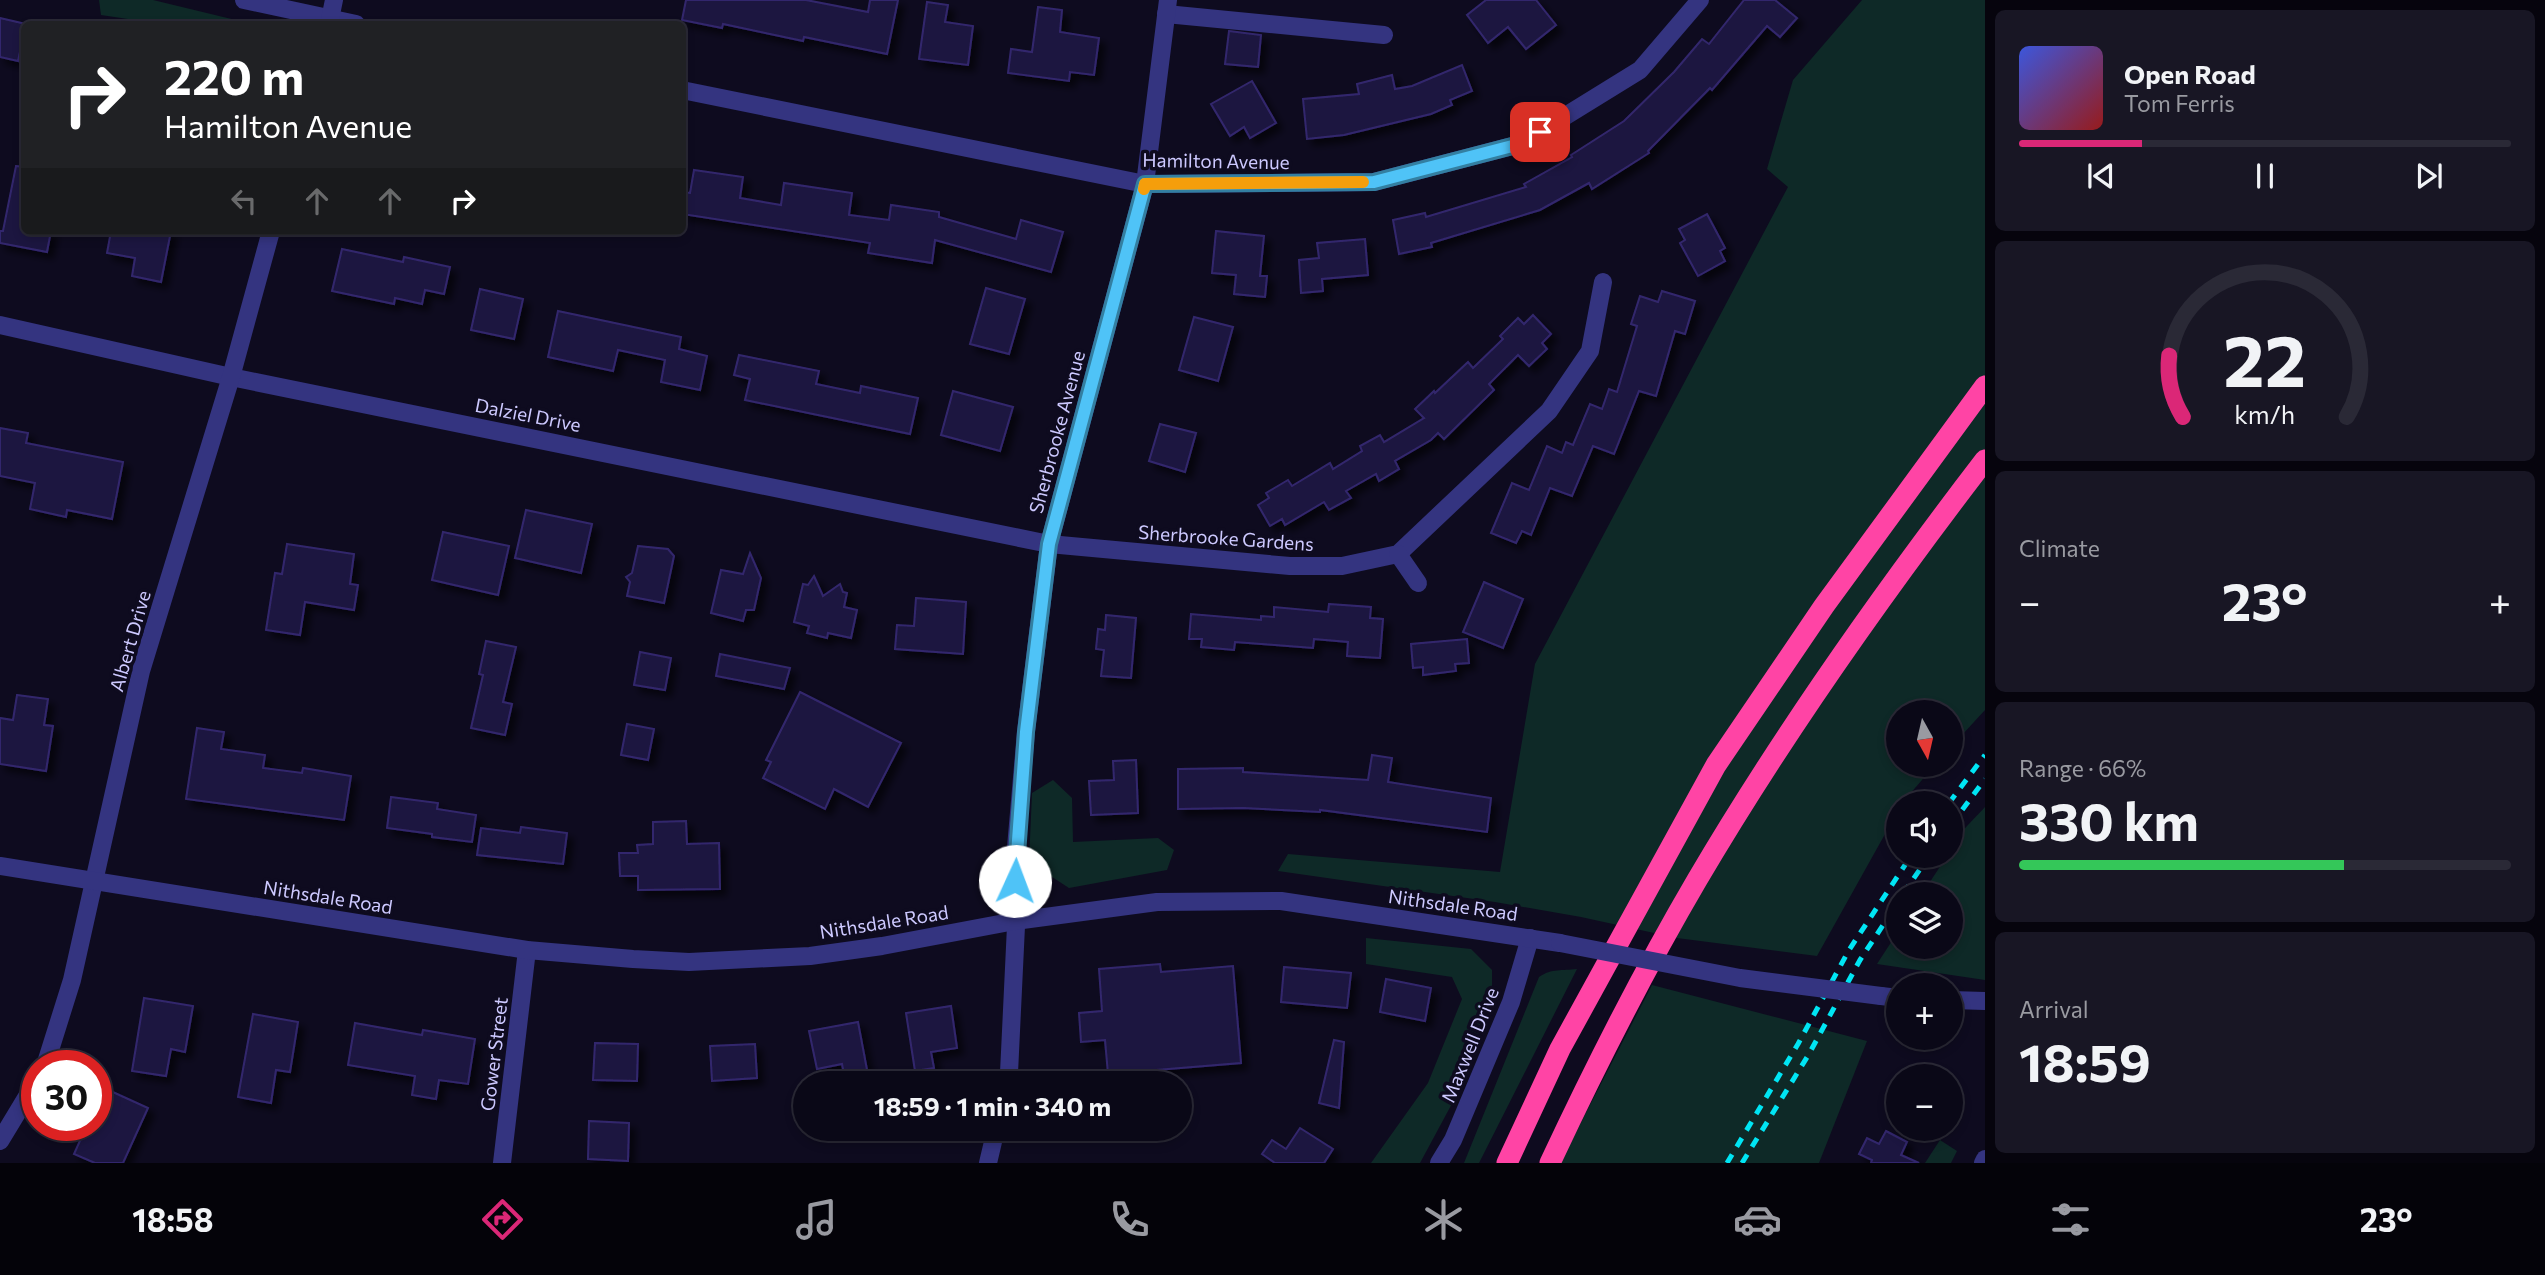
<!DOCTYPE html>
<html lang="en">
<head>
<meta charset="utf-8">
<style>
	:root { --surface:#0a0817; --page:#181624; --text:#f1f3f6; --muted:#999aa1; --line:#2a2936; --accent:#db2777 }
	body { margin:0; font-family:Commissioner,sans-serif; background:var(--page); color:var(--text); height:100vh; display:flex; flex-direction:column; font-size:26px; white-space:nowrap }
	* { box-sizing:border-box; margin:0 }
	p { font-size:23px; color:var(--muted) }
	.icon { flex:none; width:38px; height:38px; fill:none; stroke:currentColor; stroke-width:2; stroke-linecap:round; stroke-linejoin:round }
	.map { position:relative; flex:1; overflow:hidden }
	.panel { display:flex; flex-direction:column; gap:10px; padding:10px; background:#06040d; width:560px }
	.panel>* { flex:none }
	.guide { position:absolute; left:21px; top:21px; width:665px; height:214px; border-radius:10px; box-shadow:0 4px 10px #0003,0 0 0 2px var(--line); background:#202124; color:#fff; overflow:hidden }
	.needle { width:46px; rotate:172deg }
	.tools { position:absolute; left:1886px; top:700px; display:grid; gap:14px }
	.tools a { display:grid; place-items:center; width:77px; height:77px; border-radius:50%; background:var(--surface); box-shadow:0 4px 10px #0003,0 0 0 2px var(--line); font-size:35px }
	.speed { position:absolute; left:21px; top:1050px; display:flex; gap:14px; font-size:35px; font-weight:700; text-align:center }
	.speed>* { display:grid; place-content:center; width:91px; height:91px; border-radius:50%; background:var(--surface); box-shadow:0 4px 10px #0003,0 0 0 2px var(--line); line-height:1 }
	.speed .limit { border:10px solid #d22; background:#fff; color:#111 }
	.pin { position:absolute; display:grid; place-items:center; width:60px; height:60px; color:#fff; margin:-30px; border-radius:14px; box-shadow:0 4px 10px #0006 }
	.me { position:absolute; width:77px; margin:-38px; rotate:2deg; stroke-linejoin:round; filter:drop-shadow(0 0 5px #0008) }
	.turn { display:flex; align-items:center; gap:24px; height:147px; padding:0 28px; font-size:32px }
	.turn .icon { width:91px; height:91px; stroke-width:2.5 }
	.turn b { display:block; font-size:49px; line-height:60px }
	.lanes { display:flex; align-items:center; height:66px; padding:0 28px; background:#0003; justify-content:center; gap:35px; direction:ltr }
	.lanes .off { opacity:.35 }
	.big { font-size:52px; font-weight:700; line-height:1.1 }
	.panel .card { flex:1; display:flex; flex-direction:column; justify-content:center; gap:10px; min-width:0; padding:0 24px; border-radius:10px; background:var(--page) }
	.panel .dial { align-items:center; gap:0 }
	.dial svg { height:182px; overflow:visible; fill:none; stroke:var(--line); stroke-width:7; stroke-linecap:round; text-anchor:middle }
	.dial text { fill:var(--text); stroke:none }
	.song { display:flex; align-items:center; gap:21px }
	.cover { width:84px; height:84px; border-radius:10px; background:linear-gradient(135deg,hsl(230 70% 55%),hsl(0 70% 35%)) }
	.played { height:7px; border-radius:4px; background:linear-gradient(90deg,var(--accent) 25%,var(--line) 25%) }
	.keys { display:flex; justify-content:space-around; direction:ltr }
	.heat { display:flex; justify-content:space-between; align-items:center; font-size:38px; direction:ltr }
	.charge { height:10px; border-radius:5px; background:linear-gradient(90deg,#34c759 66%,var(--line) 0) }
	.trip { position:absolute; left:793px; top:1071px; width:399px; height:70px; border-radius:35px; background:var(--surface); box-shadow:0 4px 10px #0003,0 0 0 2px var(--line); font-weight:700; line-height:70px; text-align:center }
	.menu { display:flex; height:112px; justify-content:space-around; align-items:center; background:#040309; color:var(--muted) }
	.menu .icon { width:49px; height:49px }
	.menu .current { color:var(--accent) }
	.menu b { font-size:32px; color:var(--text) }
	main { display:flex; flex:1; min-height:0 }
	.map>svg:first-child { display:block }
	.green { fill:#0e2927 }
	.building { fill:#1e1740; stroke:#33286d; stroke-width:2; filter:url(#shadow) }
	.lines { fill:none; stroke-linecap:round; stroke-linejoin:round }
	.minor { stroke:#343480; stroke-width:18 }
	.tertiary { stroke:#343480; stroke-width:18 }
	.motorway { stroke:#ff44a5; stroke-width:21 }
	.rail { stroke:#00e5f4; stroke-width:5; stroke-dasharray:10 9; stroke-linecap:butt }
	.tertiary-bridge { stroke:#343480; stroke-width:18 }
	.route-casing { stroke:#337fa1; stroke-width:18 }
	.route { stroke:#4fc3f7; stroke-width:12 }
	.slow { stroke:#f59e0b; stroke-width:12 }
	.labels { text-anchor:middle; stroke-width:7; stroke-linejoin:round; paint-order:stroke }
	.street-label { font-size:19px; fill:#cdc9ff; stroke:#0e0b1f }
</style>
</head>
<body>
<main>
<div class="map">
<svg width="1985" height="1163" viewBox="0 0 1985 1163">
	<defs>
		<filter id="shadow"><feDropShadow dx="6" dy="6" stdDeviation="3.5" flood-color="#0009"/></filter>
	</defs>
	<rect width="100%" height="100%" fill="#0e0b1f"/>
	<g class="green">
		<path d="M99,0H153L248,23L161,24L101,15Z"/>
		<path d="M1862,0H1985V710L1951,747V712H1899V765H1935L1902,803H1899V809L1817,956L1677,938L1581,917L1495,902L1278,871L1288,854L1500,872L1535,664L1788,187L1767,169L1793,80Z"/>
		<path d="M1053,780L1072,798L1073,842L1158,838L1174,850L1167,870L1069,888L1029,862L1032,793Z"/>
		<path d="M1985,807V980L1877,964L1899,930V947H1951V894H1922L1947,856H1951C1951,838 1974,820 1985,807Z"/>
		<path d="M1366,938L1471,949L1492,970V999L1455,1098L1420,1163H1371L1428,1083L1462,999L1452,977L1366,964Z"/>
		<path d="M1577,969L1479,1163H1464L1539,977C1552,968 1562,971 1577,969Z"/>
		<path d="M1652,985L1867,1041L1819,1163H1560Z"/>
		<path d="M1940,1140L1957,1151L1951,1163H1925Z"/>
	</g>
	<g class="building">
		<path d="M686,0H806L868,12L870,0H898L887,54L804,37L803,41L723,24L722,28L682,20Z"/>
		<path d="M1486,0H1536L1556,25L1526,49L1508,27L1488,43L1467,15Z"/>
		<path d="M1744,0H1775L1797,18L1780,37L1767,26L1712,90L1710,88L1648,151L1649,153L1592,189L1589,183L1540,210L1431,243L1432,247L1399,254L1393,220L1425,213L1426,217L1526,187L1524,184L1572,157L1571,155L1624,121L1674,72L1702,39L1709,44Z"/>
		<path d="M927,2L948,5L945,22L973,26L968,65L919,59Z"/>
		<path d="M1038,7L1062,10L1060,32L1099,38L1094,75L1070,72L1069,81L1008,73L1011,49L1032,52Z"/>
		<path d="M0,18L26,24L18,61L0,57Z"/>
		<path d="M1229,31L1261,35L1258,67L1225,64Z"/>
		<path d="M1462,65L1472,91L1450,100L1452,105L1431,114L1344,135L1307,139L1303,99L1359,94L1357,84L1392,75L1395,89L1412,86Z"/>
		<path d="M1252,81L1276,123L1250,138L1244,127L1230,136L1211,104Z"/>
		<path d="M16,166L24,167V231H51L47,252L0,243V231H3Z"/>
		<path d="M694,170L743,177L740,198L781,205L784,183L852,193L849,215L889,220L891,205L939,212V217L1016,239L1021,220L1063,232L1051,272L935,240L932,263L868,253L870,243L682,214V192L690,193Z"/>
		<path d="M1707,214L1725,248L1720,251L1725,261L1698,276L1680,243L1685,240L1679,229Z"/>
		<path d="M111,231H171L161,282L132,276L135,258L107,253Z"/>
		<path d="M1216,231L1264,236L1260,276H1267L1265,297L1234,294L1236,275L1212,273Z"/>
		<path d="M1365,239L1368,275L1322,279L1323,291L1301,293L1299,260L1319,258L1317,243Z"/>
		<path d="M342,249L403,262L404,257L450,267L444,294L425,290L422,304L395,298L394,304L332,291Z"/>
		<path d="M986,288L1025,299L1009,354L970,344Z"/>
		<path d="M480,289L523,299L514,339L471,330Z"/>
		<path d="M1662,291L1695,301L1685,334L1675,331L1656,396L1639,391L1614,454L1593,446L1572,496L1550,488L1531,535L1522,531L1516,543L1491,533L1512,483L1529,490L1547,446L1562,453L1566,442L1573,445L1590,404L1602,409L1609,389L1617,392L1637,326L1631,324L1640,296L1658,302Z"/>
		<path d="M558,311L681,337L679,349L707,356L700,390L661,382L665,360L618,350L613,371L548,357Z"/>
		<path d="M1533,315L1551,334L1542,343L1547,349L1529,366L1518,355L1489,384L1494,390L1444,439L1438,433L1431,440L1395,461L1399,469L1379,481L1376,474L1346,491L1351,498L1329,510L1324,502L1285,525L1282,519L1270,526L1258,505L1269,498L1266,493L1288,480L1292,486L1330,463L1333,469L1362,451L1360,446L1380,435L1384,442L1424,418L1415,409L1434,391L1435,393L1468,362L1473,368L1503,339L1500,336L1518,318L1524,324Z"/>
		<path d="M1194,317L1233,327L1218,381L1179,370Z"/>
		<path d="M739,355L819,371L816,384L860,393L861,386L918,398L910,434L745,400L750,379L734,375Z"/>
		<path d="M953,391L1013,407L1000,451L941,435Z"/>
		<path d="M1160,424L1196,433L1185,472L1149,461Z"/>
		<path d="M0,428L28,433L26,443L123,462L112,519L67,510L66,517L30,509L35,483L0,476Z"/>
		<path d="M526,510L592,524L581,573L515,558Z"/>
		<path d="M443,532L509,546L498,595L432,580Z"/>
		<path d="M287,544L354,554L350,584L358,585L354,610L305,602L300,635L266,630L275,573L282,574Z"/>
		<path d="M638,546L668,549L674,556L664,603L627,596L630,582L626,577L632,573Z"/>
		<path d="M750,553L761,578L754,610H746L743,621L711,613L721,570L743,574Z"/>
		<path d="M814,576L823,596L840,584L843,592L847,593L844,607L857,610L851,638L828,633L827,638L807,633L809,626L794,622L803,584L808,585Z"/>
		<path d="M1484,582L1523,599L1503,648L1463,632Z"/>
		<path d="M916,598L966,602L963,654L895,649L897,625L914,626Z"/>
		<path d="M1329,604L1371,607L1370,618L1383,619L1380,658L1347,656L1348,642L1314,639L1313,648L1235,642L1234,650L1201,647L1202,639H1189L1191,614L1261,620V616L1274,617V607L1328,612Z"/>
		<path d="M1106,615L1136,618L1131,678L1101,676L1104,650L1096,649L1098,629L1105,630Z"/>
		<path d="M1467,639L1469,663L1455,664L1456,671L1423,675V667L1413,668L1411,644Z"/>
		<path d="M486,641L516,647L503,702L512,704L505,735L471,728L483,675L479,674Z"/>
		<path d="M640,652L671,658L665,690L634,685Z"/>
		<path d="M720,654L790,668L784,689L716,676Z"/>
		<path d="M800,692L901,743L868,807L834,789L825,809L763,778L771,762L766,760Z"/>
		<path d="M17,695L48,699L44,725L53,726L46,771L0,764V718L13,720Z"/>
		<path d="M627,724L654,729L648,760L621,755Z"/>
		<path d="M197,728L224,732L221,749L265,755L263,768L302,773L303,768L351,776L344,820L186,799Z"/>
		<path d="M1372,755L1392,758L1388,782L1491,798L1487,832L1320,810V812L1243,808L1178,809V769L1243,768V772L1368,780Z"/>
		<path d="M1136,760L1138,813L1091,815L1089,781L1114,780L1113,761Z"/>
		<path d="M391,797L438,803L437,809L476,815L472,842L432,837V834L387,828Z"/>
		<path d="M686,821L687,844L719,843L720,889L638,890V876H620L619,853H638L637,845L653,844V822Z"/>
		<path d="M521,827L567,833L563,864L477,855L481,828L520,833Z"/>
		<path d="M1160,964L1161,972L1233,966L1241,1063L1108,1074L1105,1040L1081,1042L1079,1013L1102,1011L1099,969Z"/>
		<path d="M1284,967L1351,973L1347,1008L1281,1002Z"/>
		<path d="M1386,979L1431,988L1425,1021L1380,1012Z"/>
		<path d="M144,998L193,1006L185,1052L171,1049L166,1076L132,1071Z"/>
		<path d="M951,1006L957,1048L931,1052L934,1068L915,1071L906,1013Z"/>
		<path d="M253,1014L298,1022L290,1072L276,1070L271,1103L238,1097Z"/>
		<path d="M858,1022L868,1075L845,1080L842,1064L817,1069L809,1031Z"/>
		<path d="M355,1023L422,1035L423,1030L475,1039L468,1084L439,1080L436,1099L412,1095L415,1076L348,1065Z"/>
		<path d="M1334,1040L1344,1042L1339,1108L1319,1103Z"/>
		<path d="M595,1043L638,1044L637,1081L593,1080Z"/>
		<path d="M755,1044L757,1078L712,1081L710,1046Z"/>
		<path d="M104,1088L148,1108L123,1163H95L74,1154L87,1125H96V1104Z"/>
		<path d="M589,1121L629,1123L628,1161L588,1159Z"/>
		<path d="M1300,1128L1333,1149L1324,1163H1275L1262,1154L1272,1140L1286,1149Z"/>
		<path d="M1886,1131L1907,1142L1901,1155L1919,1163H1871L1872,1160L1859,1154L1867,1138L1879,1144Z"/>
	</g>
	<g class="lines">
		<g class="minor">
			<path d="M244,0L356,24"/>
			<path d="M1166,14L1384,35"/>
			<path d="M329,24L334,0"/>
			<path d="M682,90L1145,184L1374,182L1520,144L1640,70L1700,0"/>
			<path d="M0,325L231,377L1049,544L1290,566H1342L1398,554L1549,411L1590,351L1603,282"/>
			<path d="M1398,554L1418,583"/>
			<path d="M45,1066L72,980L141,671L231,377L271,231"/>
			<path d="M1006,1083L1009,1073L1017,905L1015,859L1026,731L1049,544L1145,184L1168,0"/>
			<path d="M0,1141L37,1080"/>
			<path d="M502,1163L527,950"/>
			<path d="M988,1163L996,1129"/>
			<path d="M1439,1163L1453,1140L1511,1002L1530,938"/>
			<path d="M1983,1163L1985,1159"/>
		</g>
		<g class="tertiary">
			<path d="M0,866L527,950L633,959L689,962L810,956L882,946L1015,921L1157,902L1281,901L1560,943"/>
			<path d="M1881,996L1899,998"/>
			<path d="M1951,1000L1985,1001"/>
		</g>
		<g class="motorway">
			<path d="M1507,1163L1560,1049L1716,765L1824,606L1985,386"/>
			<path d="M1550,1163C1595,1067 1643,972 1697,880C1783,734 1882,594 1985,460"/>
		</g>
		<g class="rail">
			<path d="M1949,803L1985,755"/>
			<path d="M1951,825L1985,779"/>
			<path d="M1903,894L1929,856"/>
			<path d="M1727,1163L1798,1044L1849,950L1911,856"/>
			<path d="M1742,1163L1809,1054L1860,960L1899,901"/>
		</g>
		<path class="tertiary-bridge" d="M1560,943L1740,978L1881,996"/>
	</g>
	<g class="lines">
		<g class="route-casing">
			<path id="route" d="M1015,881L1026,732L1049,544L1145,184L1374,182L1520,144L1540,132"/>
		</g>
		<use href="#route" class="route"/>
		<path class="slow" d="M1144,189L1145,184L1363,182"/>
	</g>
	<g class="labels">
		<g class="street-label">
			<text transform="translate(1216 161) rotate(1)" y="7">Hamilton Avenue</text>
			<text transform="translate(528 415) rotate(11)" y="7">Dalziel Drive</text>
			<text transform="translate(1057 432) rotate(-75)" y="7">Sherbrooke Avenue</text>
			<text transform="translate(1226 538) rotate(4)" y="7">Sherbrooke Gardens</text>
			<text transform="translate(130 641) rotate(-74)" y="7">Albert Drive</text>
			<text transform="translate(328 897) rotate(9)" y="7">Nithsdale Road</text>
			<text transform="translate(1453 905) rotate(8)" y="7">Nithsdale Road</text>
			<text transform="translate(884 922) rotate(-9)" y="7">Nithsdale Road</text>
			<text transform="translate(1470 1045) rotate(-68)" y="7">Maxwell Drive</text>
			<text transform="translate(494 1054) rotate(-83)" y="7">Gower Street</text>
		</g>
	</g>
</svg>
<div class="tools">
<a><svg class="needle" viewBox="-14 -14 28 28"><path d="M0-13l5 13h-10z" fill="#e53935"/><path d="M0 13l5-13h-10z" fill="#999aa1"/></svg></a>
<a><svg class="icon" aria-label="sound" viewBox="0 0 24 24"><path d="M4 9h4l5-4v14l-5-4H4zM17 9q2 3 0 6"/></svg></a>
<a><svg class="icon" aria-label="layers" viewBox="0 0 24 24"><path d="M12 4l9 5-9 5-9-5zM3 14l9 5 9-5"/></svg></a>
<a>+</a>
<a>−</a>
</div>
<div class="speed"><div class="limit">30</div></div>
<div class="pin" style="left:1540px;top:132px;background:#d93025"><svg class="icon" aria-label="arrive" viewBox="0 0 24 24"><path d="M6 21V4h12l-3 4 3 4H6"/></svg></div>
<svg class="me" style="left:1015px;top:881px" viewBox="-20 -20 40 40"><circle r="19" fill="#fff"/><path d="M0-13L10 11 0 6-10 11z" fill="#4fc3f7"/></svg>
<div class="trip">18:59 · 1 min · 340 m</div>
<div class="guide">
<div class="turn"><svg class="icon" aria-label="right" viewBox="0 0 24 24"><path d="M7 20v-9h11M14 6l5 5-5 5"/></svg><div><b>220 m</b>Hamilton Avenue</div></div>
<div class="lanes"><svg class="icon off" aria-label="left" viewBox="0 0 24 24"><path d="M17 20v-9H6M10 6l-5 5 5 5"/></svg><svg class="icon off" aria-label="ahead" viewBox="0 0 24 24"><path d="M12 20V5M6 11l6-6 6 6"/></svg><svg class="icon off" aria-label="ahead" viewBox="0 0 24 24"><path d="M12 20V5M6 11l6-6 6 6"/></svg><svg class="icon" aria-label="right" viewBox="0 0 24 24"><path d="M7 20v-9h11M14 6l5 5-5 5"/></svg></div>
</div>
</div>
<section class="panel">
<div class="card">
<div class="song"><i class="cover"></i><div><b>Open Road</b><p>Tom Ferris</p></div></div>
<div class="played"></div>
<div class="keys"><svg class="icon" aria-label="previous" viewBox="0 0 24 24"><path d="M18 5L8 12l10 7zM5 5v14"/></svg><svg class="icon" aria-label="pause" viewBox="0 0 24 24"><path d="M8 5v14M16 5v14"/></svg><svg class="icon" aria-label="next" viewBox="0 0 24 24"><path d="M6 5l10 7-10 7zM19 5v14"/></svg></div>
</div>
<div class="card dial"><svg viewBox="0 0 100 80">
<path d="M14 69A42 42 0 1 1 86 69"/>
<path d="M14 69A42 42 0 0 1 8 42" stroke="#db2777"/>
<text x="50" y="56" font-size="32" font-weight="700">22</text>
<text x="50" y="72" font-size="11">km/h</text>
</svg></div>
<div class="card"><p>Climate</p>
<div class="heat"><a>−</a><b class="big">23°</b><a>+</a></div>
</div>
<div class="card"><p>Range · 66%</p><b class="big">330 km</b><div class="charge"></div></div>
<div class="card"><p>Arrival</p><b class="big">18:59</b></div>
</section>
</main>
<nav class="menu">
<b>18:58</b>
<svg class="icon current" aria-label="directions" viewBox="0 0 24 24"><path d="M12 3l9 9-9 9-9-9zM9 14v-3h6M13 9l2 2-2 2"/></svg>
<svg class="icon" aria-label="music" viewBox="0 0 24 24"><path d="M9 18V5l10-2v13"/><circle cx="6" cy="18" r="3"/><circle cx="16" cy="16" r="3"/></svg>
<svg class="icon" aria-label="phone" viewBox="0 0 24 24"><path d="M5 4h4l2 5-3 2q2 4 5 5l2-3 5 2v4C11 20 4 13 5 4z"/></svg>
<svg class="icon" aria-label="climate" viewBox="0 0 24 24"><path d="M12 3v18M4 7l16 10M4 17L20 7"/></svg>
<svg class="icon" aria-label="car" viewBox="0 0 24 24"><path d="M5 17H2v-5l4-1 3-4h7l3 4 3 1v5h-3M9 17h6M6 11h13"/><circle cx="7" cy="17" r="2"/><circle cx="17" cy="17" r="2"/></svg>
<svg class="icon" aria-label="filters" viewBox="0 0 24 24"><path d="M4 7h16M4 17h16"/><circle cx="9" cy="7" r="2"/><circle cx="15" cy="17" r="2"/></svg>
<b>23°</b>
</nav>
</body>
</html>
